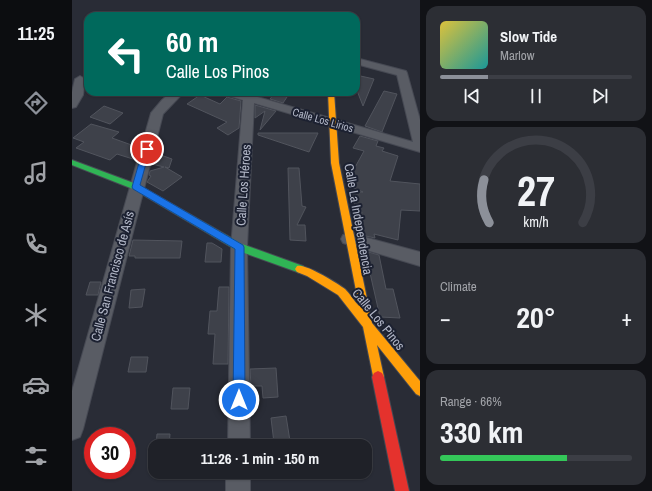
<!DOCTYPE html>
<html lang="en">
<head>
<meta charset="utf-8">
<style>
	:root { --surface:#1f2128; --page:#2c2e34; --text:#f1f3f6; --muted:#a1a3a8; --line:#3c3e45; --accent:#8c9099 }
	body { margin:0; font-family:"Archivo Narrow",sans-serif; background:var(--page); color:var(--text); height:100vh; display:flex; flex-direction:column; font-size:15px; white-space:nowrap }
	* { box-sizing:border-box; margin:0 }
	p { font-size:13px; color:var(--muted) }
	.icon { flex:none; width:22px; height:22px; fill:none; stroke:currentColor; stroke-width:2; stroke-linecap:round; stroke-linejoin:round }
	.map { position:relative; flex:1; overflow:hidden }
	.sheet { display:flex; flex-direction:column; gap:6px; padding:6px; background:#111216; width:232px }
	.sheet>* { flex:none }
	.top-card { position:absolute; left:12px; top:12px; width:276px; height:84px; border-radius:12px; box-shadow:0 1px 3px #0004,0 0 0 1px var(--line); background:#00695c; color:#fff; overflow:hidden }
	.speed { position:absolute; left:12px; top:427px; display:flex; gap:8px; font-size:20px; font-weight:700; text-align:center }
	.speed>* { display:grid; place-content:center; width:52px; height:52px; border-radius:50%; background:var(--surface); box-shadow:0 1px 3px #0004,0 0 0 1px var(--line); line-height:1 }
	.speed .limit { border:6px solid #d22; background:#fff; color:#111 }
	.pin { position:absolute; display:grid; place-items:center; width:34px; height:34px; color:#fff; margin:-17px; border:2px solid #fff; border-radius:50%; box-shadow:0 1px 4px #0007 }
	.me { position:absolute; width:44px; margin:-22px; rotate:0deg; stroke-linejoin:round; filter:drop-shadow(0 0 3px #0008) }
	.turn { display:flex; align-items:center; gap:14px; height:84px; padding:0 16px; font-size:18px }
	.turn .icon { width:52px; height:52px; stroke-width:2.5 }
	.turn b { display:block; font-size:28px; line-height:34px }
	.big { font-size:30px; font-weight:700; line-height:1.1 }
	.sheet .tile { flex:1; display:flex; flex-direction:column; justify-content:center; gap:6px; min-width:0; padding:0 14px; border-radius:12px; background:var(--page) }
	.sheet .dial { align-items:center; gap:0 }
	.dial svg { height:104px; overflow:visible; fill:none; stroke:var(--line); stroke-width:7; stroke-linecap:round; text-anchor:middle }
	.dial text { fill:var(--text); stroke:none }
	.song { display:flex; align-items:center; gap:12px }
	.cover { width:48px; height:48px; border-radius:6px; background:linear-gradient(135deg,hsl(50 70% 55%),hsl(180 70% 35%)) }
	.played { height:4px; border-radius:2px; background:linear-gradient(90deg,var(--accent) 25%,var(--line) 25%) }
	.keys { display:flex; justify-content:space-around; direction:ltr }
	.heat { display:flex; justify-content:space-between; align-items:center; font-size:22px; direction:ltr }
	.charge { height:6px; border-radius:3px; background:linear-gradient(90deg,#34c759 66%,var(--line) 0) }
	.trip { position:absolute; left:76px; top:439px; width:224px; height:40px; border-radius:12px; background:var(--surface); box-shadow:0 1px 3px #0004,0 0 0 1px var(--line); font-weight:700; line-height:40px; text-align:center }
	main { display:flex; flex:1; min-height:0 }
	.tabs { display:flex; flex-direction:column; width:72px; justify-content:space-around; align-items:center; background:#0c0d10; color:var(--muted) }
	.tabs .icon { width:28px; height:28px }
	.tabs .selected { color:var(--accent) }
	.tabs b { font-size:18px; color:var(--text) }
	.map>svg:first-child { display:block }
	.building { fill:#3e414a; stroke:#51545d }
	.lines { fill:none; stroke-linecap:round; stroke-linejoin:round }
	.street-casing { stroke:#464953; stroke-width:2 }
	.fast-casing { stroke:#464953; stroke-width:2 }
	.slow-casing { stroke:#464953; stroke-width:2 }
	.jam-casing { stroke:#464953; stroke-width:2 }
	.street { fill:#595c64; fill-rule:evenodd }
	.fast { fill:#30b455; fill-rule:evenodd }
	.slow { fill:#ff9f0a; fill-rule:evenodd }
	.jam { fill:#e5322d; fill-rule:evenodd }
	.route { fill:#1a73e8; stroke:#114b97 }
	.labels { text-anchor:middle; stroke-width:4; stroke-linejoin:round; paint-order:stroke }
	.far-street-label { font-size:11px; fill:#b2b7c7; stroke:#1c2131 }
	.street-label { font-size:13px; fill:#b2b7c7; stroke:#1c2131 }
</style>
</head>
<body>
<main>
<nav class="tabs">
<b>11:25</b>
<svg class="icon selected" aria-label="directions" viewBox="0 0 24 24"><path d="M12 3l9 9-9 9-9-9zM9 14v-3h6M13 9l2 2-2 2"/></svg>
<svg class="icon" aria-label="music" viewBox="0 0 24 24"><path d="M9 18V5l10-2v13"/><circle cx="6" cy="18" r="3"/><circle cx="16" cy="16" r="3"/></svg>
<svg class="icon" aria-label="phone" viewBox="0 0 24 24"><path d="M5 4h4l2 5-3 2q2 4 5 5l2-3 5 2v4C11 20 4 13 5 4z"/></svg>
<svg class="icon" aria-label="climate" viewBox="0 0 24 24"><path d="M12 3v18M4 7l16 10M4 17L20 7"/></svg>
<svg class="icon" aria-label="car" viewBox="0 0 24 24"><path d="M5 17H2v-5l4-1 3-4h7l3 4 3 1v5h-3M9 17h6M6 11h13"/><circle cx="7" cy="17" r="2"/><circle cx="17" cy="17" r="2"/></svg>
<svg class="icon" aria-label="filters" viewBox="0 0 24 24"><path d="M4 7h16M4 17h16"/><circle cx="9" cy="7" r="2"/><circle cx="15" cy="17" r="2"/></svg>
</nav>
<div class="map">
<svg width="348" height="491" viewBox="0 0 348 491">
	<rect width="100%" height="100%" fill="#292c36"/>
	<g class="building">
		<path d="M284,75L302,79L291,106L284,88Z"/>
		<path d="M312,91L325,94L310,132L293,126Z"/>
		<path d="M202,94L215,97L211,103L198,99Z"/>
		<path d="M128,95L148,104L155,97L169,101L167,128L156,135L145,128L155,122L115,104Z"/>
		<path d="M183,105L204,111L188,130L193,111L183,118Z"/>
		<path d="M32,106L51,113L38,124L18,117Z"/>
		<path d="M19,124L47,132L40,138L68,148L64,160L45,154L38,160L4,148L12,142L1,138Z"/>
		<path d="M186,133H246L237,152L186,135Z"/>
		<path d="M288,136L306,141L304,146L312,148L310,151L326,156L318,181L348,184V211L329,210L326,240L302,234L303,238L289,235L287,225L290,212H284L280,192H291L279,187L275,171H281L292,151L281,148Z"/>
		<path d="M83,153L100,159L97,168L93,167L110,177L91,191L75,182L79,176L77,175L78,171L92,167L80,164Z"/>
		<path d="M216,168H227L230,206L234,207L225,225H233L234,241L218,240Z"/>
		<path d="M61,240L110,241L108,258H63V256H57Z"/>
		<path d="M135,243H140L150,249L149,262H133Z"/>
		<path d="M293,251L307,255L314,289H321L328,318L308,317Z"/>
		<path d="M18,282H29L26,295H14Z"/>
		<path d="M147,287H157L156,364H141L143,334H136L138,311H145Z"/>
		<path d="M73,289L70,307L57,308L59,290Z"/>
		<path d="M59,357H76L74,372H56Z"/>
		<path d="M204,368L206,397L191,398L190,386H179L178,369Z"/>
		<path d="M101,388H118L116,409H99Z"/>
		<path d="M214,416L218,441L202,443L199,418Z"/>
		<path d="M85,434H98L97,446H84Z"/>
	</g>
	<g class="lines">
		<g class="street-casing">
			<g id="street">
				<path d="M284,58L334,71L335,73L348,120V152L182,103L175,247L178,446H156L159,247L171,100L151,94L149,92H183L182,96L341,142L325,75L284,64Z"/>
				<path d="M8,76L13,79L11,95L4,107L0,108V92L3,79Z"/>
				<path d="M99,92H112L91,114L11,429L8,437L0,440V391L79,113L90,100Z"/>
				<path d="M277,233L348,252V266L271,243L269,239L271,235Z"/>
				<rect x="154" y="472" width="24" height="19"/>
			</g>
		</g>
		<g class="fast-casing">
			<path id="fast" d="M0,160L67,185L170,244L231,266L233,269L231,272L228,273L164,250L61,189L0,165Z"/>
		</g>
		<g class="slow-casing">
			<path id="slow" d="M256,92H262L267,163L300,323L348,381V396L344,394L305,345L312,377L310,381L306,383L302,381L291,327L266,295L235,276L225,272L223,269L225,266C233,263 265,283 273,289C278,294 282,301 287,306L259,163Z"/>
		</g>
		<g class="jam-casing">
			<path id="jam" d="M306,371L310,373L312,377L337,491H323L300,377L302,373Z"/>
		</g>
		<use href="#street" class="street"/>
		<use href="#fast" class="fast"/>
		<use href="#slow" class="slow"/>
		<use href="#jam" class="jam"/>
	</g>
	<path class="route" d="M75,147L78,149L68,185L171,245L172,247L173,400L171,404L167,406L162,404L161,400L163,249L61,189L60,187L71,149Z"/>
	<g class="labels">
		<g class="far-street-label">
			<text transform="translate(251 120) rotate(16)" y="4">Calle Los Lirios</text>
		</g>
		<g class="street-label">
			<text transform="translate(171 185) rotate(-86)" y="5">Calle Los Héroes</text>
			<text transform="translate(287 219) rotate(80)" y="5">Calle La Independencia</text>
			<text transform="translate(40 276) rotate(-75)" y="5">Calle San Francisco de Asís</text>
			<text transform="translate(307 319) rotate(51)" y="5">Calle Los Pinos</text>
		</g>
	</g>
</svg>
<div class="speed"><div class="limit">30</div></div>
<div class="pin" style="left:75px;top:149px;background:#d93025"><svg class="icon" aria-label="arrive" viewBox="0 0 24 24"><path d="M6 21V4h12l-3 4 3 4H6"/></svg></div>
<svg class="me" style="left:167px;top:400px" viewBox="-20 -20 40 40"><circle r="17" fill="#1a73e8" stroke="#fff" stroke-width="3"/><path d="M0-11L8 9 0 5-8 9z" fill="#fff"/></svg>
<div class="trip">11:26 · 1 min · 150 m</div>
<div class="top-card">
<div class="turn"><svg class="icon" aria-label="left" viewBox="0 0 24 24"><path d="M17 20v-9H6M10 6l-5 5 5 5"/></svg><div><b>60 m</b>Calle Los Pinos</div></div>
</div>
</div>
<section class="sheet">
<div class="tile">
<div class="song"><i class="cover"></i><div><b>Slow Tide</b><p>Marlow</p></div></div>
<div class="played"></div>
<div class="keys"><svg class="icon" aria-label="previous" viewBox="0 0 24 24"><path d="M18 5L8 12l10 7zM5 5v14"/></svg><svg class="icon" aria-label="pause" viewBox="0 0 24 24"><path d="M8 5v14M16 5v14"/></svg><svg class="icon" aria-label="next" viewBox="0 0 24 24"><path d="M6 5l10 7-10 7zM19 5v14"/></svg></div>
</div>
<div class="tile dial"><svg viewBox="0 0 100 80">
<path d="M14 69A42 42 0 1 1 86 69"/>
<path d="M14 69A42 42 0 0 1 10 36" stroke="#8c9099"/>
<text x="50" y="56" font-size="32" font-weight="700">27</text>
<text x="50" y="72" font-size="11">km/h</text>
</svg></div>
<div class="tile"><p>Climate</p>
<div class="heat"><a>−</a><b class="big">20°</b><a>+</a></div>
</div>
<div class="tile"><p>Range · 66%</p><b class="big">330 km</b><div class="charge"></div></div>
</section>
</main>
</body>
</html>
